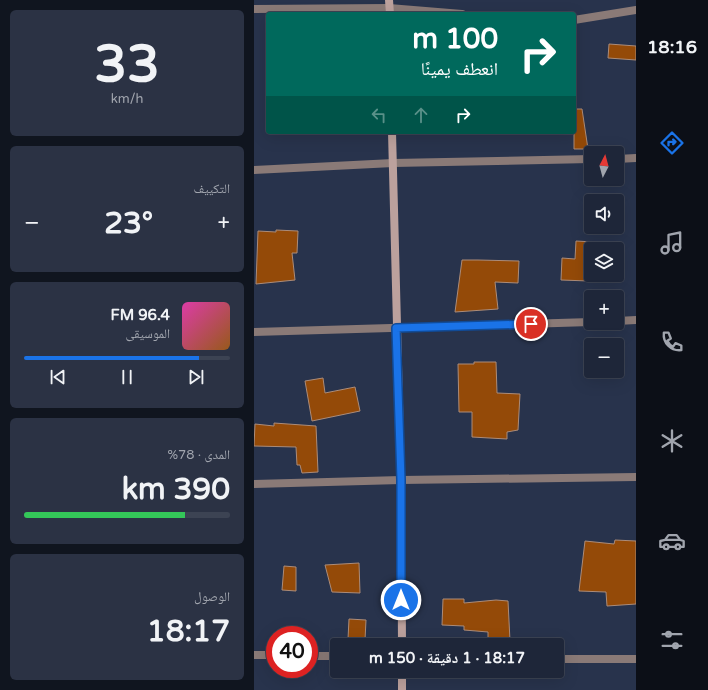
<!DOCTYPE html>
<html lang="ar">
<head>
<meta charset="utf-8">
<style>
	:root { --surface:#1e2639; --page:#2b3244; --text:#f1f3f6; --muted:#a1a5ae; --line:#3c4353; --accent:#1a73e8 }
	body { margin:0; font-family:"Varela Round","Noto Naskh Arabic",sans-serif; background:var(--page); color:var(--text); direction:rtl; height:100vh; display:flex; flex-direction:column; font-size:15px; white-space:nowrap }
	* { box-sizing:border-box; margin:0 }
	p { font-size:13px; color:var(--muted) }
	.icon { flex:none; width:22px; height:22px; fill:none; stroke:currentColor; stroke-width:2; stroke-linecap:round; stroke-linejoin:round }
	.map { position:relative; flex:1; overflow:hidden; direction:ltr }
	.drawer { display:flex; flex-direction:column; gap:10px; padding:10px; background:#10151f; width:254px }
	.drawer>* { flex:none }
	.top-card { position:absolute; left:12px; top:12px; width:310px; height:122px; border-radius:4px; box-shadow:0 4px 16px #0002,0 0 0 1px var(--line); direction:rtl; background:#00695c; color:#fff; overflow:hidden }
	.needle { width:26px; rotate:6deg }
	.buttons { position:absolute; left:330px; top:146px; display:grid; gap:8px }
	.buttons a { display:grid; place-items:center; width:40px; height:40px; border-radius:4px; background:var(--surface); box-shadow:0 4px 16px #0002,0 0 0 1px var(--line); font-size:20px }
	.speed { position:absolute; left:12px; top:626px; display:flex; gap:8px; font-size:20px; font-weight:700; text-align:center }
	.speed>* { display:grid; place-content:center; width:52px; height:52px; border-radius:50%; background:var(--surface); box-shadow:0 4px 16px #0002,0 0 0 1px var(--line); line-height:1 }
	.speed .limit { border:6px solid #d22; background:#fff; color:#111 }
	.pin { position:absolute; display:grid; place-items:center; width:34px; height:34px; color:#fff; margin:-17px; border:2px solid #fff; border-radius:50%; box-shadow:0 1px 4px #0007 }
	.me { position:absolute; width:44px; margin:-22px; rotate:0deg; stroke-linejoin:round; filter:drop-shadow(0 0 3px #0008) }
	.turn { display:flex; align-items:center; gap:14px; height:84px; padding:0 12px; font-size:18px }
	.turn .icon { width:52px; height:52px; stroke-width:2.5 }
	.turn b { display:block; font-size:28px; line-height:34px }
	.lanes { display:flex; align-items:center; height:38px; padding:0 12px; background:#0003; justify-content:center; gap:20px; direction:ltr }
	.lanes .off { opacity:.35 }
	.big { font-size:30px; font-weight:700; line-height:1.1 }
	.drawer .card { flex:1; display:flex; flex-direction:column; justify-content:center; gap:6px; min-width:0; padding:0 14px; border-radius:6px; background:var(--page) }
	.drawer .dial { align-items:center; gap:0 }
	.dial b { font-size:52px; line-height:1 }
	.song { display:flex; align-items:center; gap:12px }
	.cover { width:48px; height:48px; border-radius:6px; background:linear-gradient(135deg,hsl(320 70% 55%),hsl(30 70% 35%)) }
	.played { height:4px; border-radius:2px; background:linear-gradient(90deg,var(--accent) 85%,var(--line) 85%) }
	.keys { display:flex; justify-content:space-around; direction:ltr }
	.heat { display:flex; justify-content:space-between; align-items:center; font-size:22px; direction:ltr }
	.charge { height:6px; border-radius:3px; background:linear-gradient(90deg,#34c759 78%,var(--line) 0) }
	.trip { position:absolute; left:76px; top:638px; width:234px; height:40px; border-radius:4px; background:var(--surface); box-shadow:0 4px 16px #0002,0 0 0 1px var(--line); font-weight:700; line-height:40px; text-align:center; direction:rtl }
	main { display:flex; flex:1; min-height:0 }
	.tabs { display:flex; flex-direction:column; width:72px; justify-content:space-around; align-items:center; background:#0c0f17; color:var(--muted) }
	.tabs .icon { width:28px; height:28px }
	.tabs .selected { color:var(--accent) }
	.tabs b { font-size:18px; color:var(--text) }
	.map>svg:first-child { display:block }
	.building { fill:#944a08; stroke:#ac8c79 }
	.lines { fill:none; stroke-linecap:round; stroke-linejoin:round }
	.street { stroke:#8a7a77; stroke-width:8 }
	.secondary { stroke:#bca19d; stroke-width:8 }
	.route-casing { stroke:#114b97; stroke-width:10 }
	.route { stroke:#1a73e8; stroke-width:7 }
</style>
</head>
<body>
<main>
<nav class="tabs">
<b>18:16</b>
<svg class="icon selected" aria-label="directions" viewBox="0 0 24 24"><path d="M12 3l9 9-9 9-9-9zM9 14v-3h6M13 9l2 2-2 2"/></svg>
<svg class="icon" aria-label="music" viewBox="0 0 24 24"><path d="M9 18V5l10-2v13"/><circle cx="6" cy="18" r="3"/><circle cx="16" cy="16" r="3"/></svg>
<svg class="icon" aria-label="phone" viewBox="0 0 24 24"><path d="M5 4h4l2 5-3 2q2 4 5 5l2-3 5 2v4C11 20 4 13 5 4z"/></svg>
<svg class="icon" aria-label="climate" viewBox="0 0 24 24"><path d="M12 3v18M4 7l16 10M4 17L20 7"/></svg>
<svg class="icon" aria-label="car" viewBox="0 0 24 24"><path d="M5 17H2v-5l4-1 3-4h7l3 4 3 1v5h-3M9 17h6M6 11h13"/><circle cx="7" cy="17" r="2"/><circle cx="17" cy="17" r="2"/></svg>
<svg class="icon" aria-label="filters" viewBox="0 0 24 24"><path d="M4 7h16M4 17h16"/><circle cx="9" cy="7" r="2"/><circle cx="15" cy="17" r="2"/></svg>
</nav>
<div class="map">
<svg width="382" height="690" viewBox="0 0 382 690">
	<rect width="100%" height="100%" fill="#28334c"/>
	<g class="building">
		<path d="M355,44L382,46V60L354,58Z"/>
		<path d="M320,109H328L334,149H320Z"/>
		<path d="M22,230L44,231L43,253H38L41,280L2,284L4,231L22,232Z"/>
		<path d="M322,241L339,242V244L353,243V249H337V275H363V259H367L366,281H335L307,280L308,258L321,259Z"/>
		<path d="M208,260H224L265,261L264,283L241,282L244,309L201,312Z"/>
		<path d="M220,362H242L243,393L266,394L264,430L253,432V439L218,437V412H205L204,364H220Z"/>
		<path d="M69,378L71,393L101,387L106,411L58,421L51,381Z"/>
		<path d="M20,423L62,426L64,472L48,473L46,465H43L42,447L0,446L1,424L20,426Z"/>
		<path d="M361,540L382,541V604L353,606L352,592L325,591L331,541L360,544Z"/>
		<path d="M105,563L106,593L78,592L71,565Z"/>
		<path d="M30,566L42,567V591L28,590Z"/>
		<path d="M189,599H210V603L242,600L254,601L256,641H234V632L210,630V626L188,625Z"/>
		<path d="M95,619L112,620L111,640L94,639Z"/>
	</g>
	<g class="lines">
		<g class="street">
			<path d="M0,9L135,8L208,14"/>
			<path d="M320,20L382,10"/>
			<path d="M363,159L382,158"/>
			<path d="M0,170L139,163L337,159"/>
			<path d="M363,321L382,320"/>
			<path d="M0,332L337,322"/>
			<path d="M0,484L147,480L382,477"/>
			<path d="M0,655H21"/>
			<path d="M55,656H83"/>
			<path d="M303,659H382"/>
		</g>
		<g class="secondary">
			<path d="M135,0L136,14"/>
			<path d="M138,132L147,480L148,645"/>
			<path d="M148,671V690"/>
		</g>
	</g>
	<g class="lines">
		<g class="route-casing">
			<path id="route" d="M147,600V480L142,328L277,324"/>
		</g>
		<use href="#route" class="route"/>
	</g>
</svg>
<div class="buttons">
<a><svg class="needle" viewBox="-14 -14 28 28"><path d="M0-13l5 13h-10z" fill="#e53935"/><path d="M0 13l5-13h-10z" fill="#a1a5ae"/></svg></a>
<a><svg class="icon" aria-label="sound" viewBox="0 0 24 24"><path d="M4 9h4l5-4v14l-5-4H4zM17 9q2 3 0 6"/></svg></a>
<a><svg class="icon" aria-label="layers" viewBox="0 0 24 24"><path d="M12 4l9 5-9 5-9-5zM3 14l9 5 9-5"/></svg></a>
<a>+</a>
<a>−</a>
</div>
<div class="speed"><div class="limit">40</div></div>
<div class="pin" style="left:277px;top:324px;background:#d93025"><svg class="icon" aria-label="arrive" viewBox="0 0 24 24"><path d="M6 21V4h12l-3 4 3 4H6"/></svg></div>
<svg class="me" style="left:147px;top:600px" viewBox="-20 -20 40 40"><circle r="17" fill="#1a73e8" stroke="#fff" stroke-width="3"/><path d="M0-11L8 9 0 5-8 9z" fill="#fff"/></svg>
<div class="trip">18:17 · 1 دقيقة · 150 m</div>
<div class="top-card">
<div class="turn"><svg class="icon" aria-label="right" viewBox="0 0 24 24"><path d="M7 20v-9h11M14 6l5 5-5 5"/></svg><div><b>100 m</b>انعطف يمينًا</div></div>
<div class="lanes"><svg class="icon off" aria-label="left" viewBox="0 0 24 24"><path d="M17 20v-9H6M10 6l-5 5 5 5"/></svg><svg class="icon off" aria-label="ahead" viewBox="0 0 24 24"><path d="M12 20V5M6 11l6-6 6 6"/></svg><svg class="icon" aria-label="right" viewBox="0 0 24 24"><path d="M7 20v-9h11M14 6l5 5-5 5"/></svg></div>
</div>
</div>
<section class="drawer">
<div class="card dial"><b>33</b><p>km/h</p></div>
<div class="card"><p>التكييف</p>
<div class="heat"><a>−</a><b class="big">23°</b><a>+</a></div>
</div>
<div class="card">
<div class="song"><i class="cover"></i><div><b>96.4 FM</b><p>الموسيقى</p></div></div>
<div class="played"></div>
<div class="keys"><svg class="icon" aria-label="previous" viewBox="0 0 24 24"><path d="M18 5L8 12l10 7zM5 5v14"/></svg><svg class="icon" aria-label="pause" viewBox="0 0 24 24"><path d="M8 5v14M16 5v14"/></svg><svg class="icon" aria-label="next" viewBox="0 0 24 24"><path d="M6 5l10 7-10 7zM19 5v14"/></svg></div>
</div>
<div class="card"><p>المدى · 78%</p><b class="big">390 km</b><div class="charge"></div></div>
<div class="card"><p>الوصول</p><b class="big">18:17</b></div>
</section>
</main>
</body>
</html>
